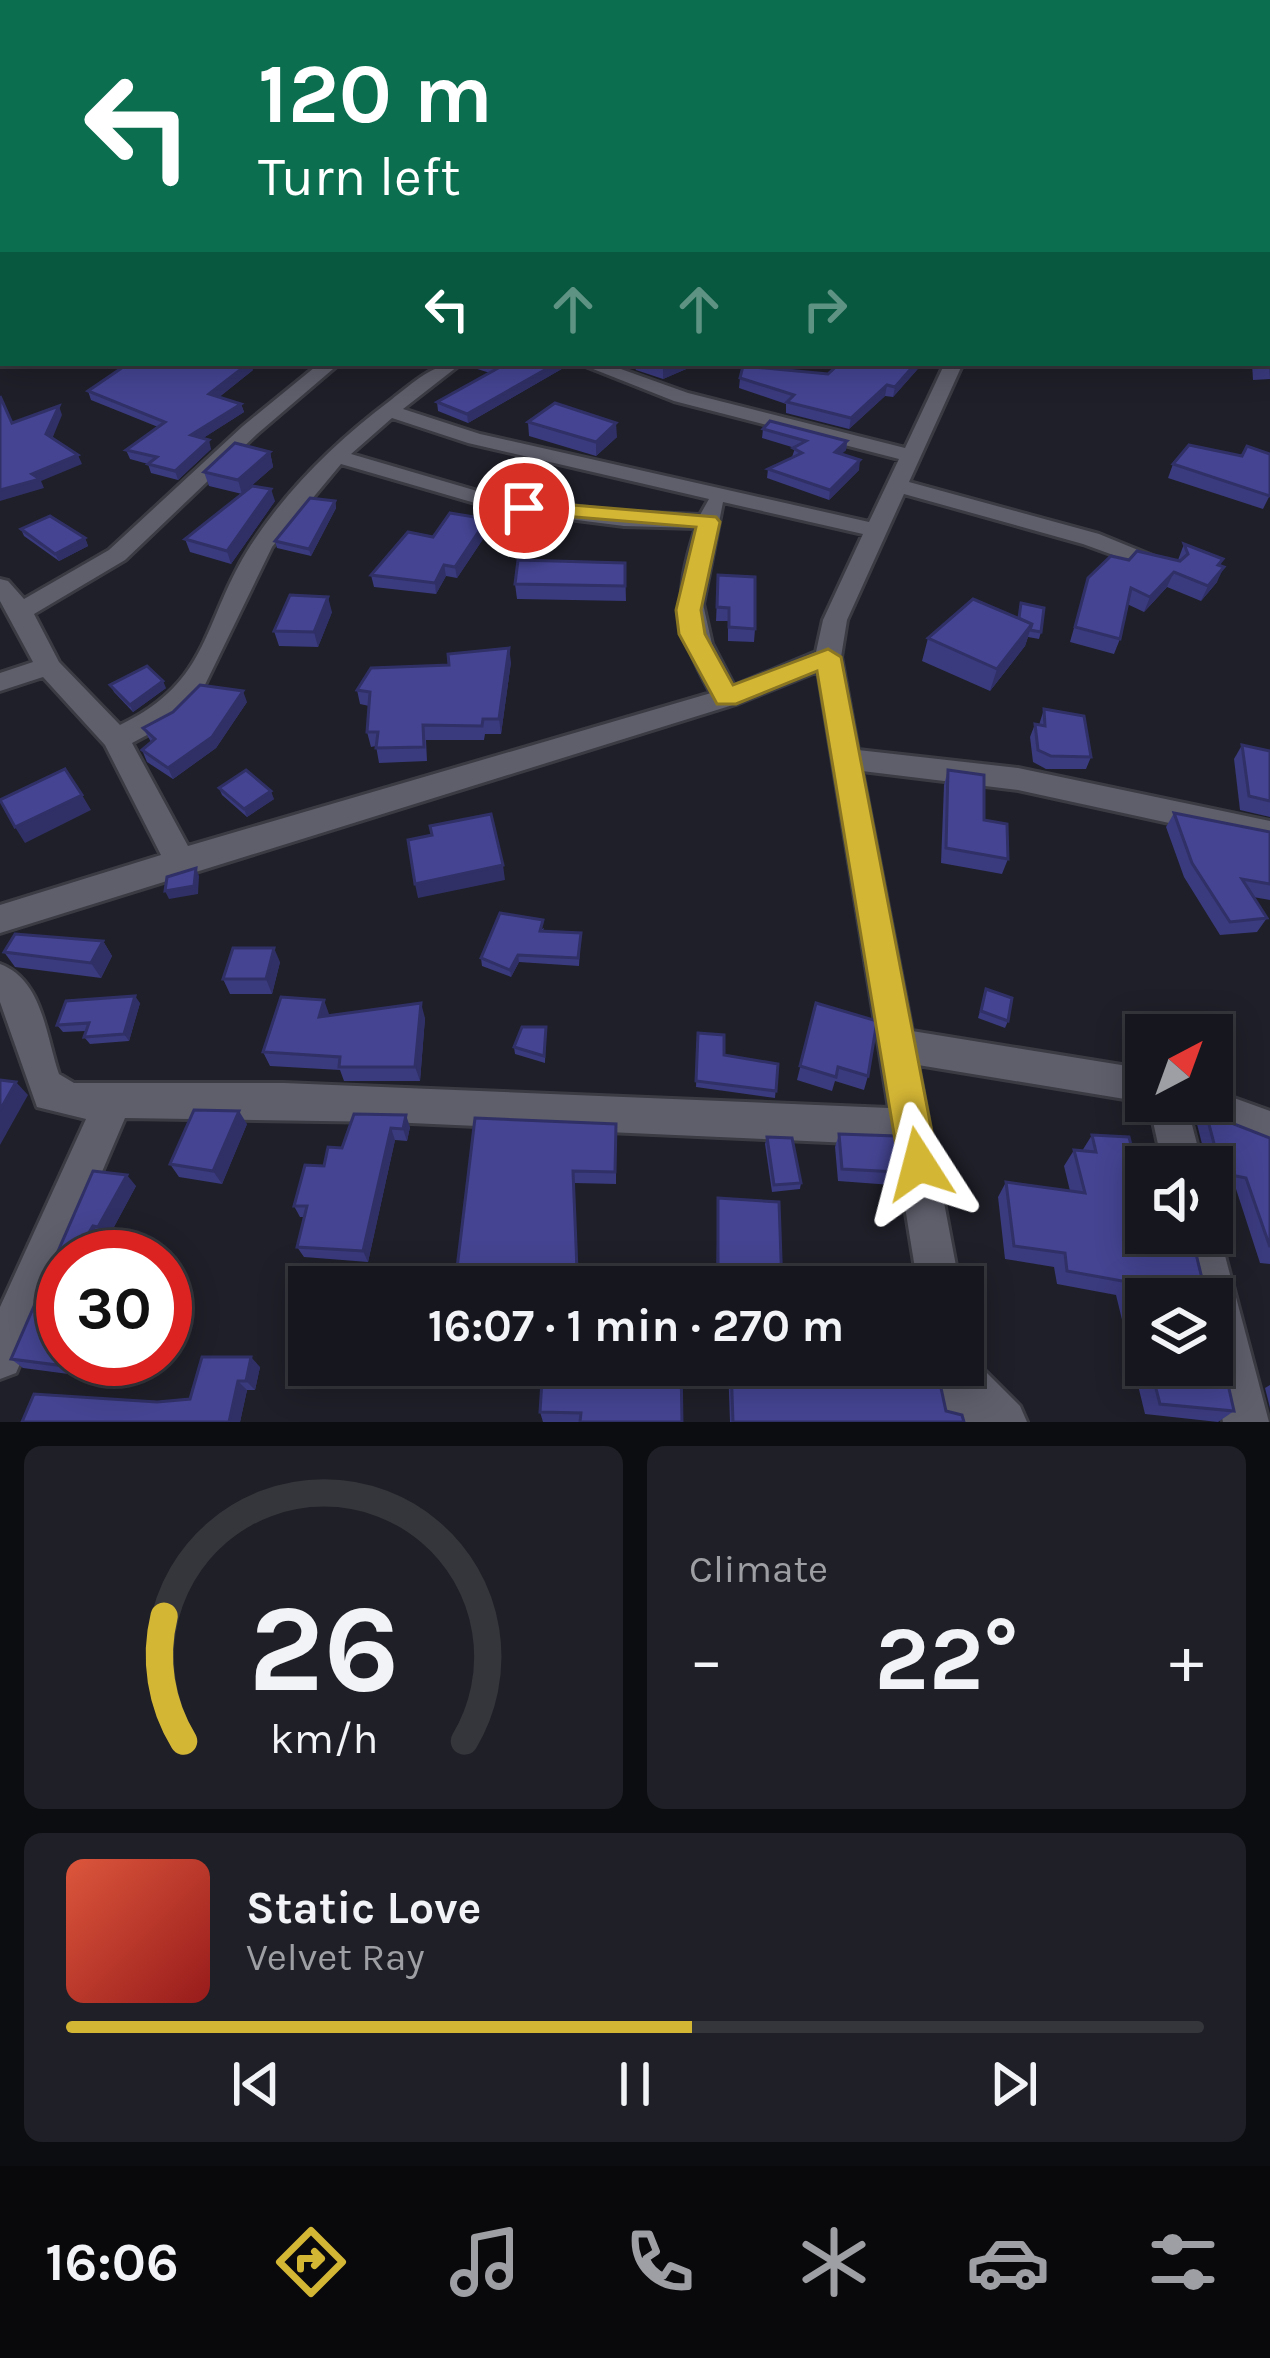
<!DOCTYPE html>
<html lang="en">
<head>
<meta charset="utf-8">
<style>
	:root { --surface:#16171e; --page:#1f2027; --text:#f1f3f6; --muted:#9e9fa4; --line:#35363c; --accent:#d4b635 }
	body { margin:0; font-family:Karla,sans-serif; background:var(--page); color:var(--text); height:100vh; display:flex; flex-direction:column; font-size:45px; white-space:nowrap }
	* { box-sizing:border-box; margin:0 }
	p { font-size:39px; color:var(--muted) }
	.icon { flex:none; width:66px; height:66px; fill:none; stroke:currentColor; stroke-width:2; stroke-linecap:round; stroke-linejoin:round }
	.map { position:relative; height:1422px; overflow:hidden }
	.sheet { display:flex; flex-direction:column; gap:24px; padding:24px; background:#0c0d10; flex:1 }
	.sheet>* { flex:none }
	.guide { position:absolute; left:0px; top:0px; width:1272px; height:366px; box-shadow:0 6px 30px #0003,0 0 0 3px var(--line); background:#0b6e4f; color:#fff; overflow:hidden }
	.needle { width:78px; rotate:41deg }
	.buttons { position:absolute; left:1125px; top:1014px; display:grid; gap:24px }
	.buttons a { display:grid; place-items:center; width:108px; height:108px; border-radius:0px; background:var(--surface); box-shadow:0 6px 30px #0003,0 0 0 3px var(--line); font-size:60px }
	.speed { position:absolute; left:36px; top:1230px; display:flex; gap:24px; font-size:60px; font-weight:700; text-align:center }
	.speed>* { display:grid; place-content:center; width:156px; height:156px; border-radius:50%; background:var(--surface); box-shadow:0 6px 30px #0003,0 0 0 3px var(--line); line-height:1 }
	.speed .limit { border:18px solid #d22; background:#fff; color:#111 }
	.pin { position:absolute; display:grid; place-items:center; width:102px; height:102px; color:#fff; margin:-51px; border:6px solid #fff; border-radius:50%; box-shadow:0 3px 12px #0007 }
	.me { position:absolute; width:132px; margin:-66px; rotate:351deg; stroke-linejoin:round; filter:drop-shadow(0 0 9px #0008) }
	.turn { display:flex; align-items:center; gap:42px; height:252px; padding:0 60px; font-size:54px }
	.turn .icon { width:156px; height:156px; stroke-width:2.5 }
	.turn b { display:block; font-size:84px; line-height:102px }
	.lanes { display:flex; align-items:center; height:114px; padding:0 60px; background:#0003; justify-content:center; gap:60px; direction:ltr }
	.lanes .off { opacity:.35 }
	.big { font-size:90px; font-weight:700; line-height:1.1 }
	.sheet .tile { flex:1; display:flex; flex-direction:column; justify-content:center; gap:18px; min-width:0; padding:0 42px; border-radius:18px; background:var(--page) }
	.sheet .dial { align-items:center; gap:0 }
	.dial svg { height:312px; overflow:visible; fill:none; stroke:var(--line); stroke-width:7; stroke-linecap:round; text-anchor:middle }
	.dial text { fill:var(--text); stroke:none }
	.song { display:flex; align-items:center; gap:36px }
	.cover { width:144px; height:144px; border-radius:18px; background:linear-gradient(135deg,hsl(10 70% 55%),hsl(0 70% 35%)) }
	.played { height:12px; border-radius:6px; background:linear-gradient(90deg,var(--accent) 55%,var(--line) 55%) }
	.keys { display:flex; justify-content:space-around; direction:ltr }
	.heat { display:flex; justify-content:space-between; align-items:center; font-size:66px; direction:ltr }
	.sheet .tiles { flex:1; display:grid; gap:24px; grid-template-columns:1fr 1fr }
	.tile:last-child { grid-column:span 2 }
	.trip { position:absolute; left:288px; top:1266px; width:696px; height:120px; border-radius:0px; background:var(--surface); box-shadow:0 6px 30px #0003,0 0 0 3px var(--line); font-weight:700; line-height:120px; text-align:center }
	.menu { display:flex; height:192px; justify-content:space-around; align-items:center; background:#09090c; color:var(--muted) }
	.menu .icon { width:84px; height:84px }
	.menu .on { color:var(--accent) }
	.menu b { font-size:54px; color:var(--text) }
	.map>svg:first-child { display:block }
	.lines { fill:none; stroke-linecap:round; stroke-linejoin:round }
	.street-casing { stroke:#3a3b43; stroke-width:6 }
	.street { fill:#5e5f6b; fill-rule:evenodd }
	.wall { fill:#3a3a7e; fill-rule:evenodd }
	.shaded-wall { fill:#303066 }
	.building { fill:#444492; stroke:#303066; stroke-width:3 }
	.route { fill:#d4b635; stroke:#8a7622; stroke-width:3 }
</style>
</head>
<body>
<div class="map">
<svg width="1270" height="1422" viewBox="0 0 1270 1422">
	<rect width="100%" height="100%" fill="#1e1f28"/>
	<g class="lines">
		<g class="street-casing">
			<g id="street">
				<rect x="1269" y="309" width="1" height="10"/>
				<path d="M320,363H340L257,434L125,560L34,614L59,662L120,725C212,681 202,621 251,545C288,488 338,440 391,400C414,382 433,363 462,363L403,409L480,434L869,522L899,459L674,401L578,363H604L688,393L905,448L945,363H963L909,482L1099,534L1177,566L1173,571H1157L1083,544L904,494L847,620L841,657L858,750L1018,768L1270,821V845L1018,790L862,771L912,1031L1146,1069V1101H1212V1090L1270,1111V1149L1190,1117L1203,1167H1163L1149,1103L918,1065L960,1287H918L895,1145L389,1122L125,1118L16,1373L0,1379V1307L86,1119L37,1107L0,1002V964C43,980 46,1037 59,1074L74,1083H284L889,1108L818,671L736,704L0,933V905L161,855L105,745L43,677L0,691V673L33,662L0,601V579L8,581L24,599L109,550L243,426ZM392,418L468,443L709,499L700,515L624,512L501,498L351,454ZM341,464L499,510L624,526L696,528C674,598 675,628 711,693L188,846L132,743L175,720L199,697L272,547ZM723,502L863,534L823,620L816,652L734,686L712,644L703,604Z"/>
				<path d="M1212,1218L1219,1233L1269,1422H1223L1210,1365L1212,1299H1194L1179,1233H1212Z"/>
				<path d="M963,1349L1020,1406L1027,1422H941L930,1367L963,1365Z"/>
			</g>
		</g>
		<use href="#street" class="street"/>
	</g>
	<g class="wall">
		<path d="M1269,342L1270,379L1253,380L1252,363H1269Z"/>
		<path d="M471,363H572L468,423L438,411L437,402L490,373L471,367Z"/>
		<path d="M632,363H700L663,379L636,370Z"/>
		<path d="M923,363L893,397L885,396L849,429L786,413V404L739,388L740,378L828,374Z"/>
		<path d="M253,370L219,397L241,404L244,412L203,438L211,449L178,480L151,473L148,464L130,459L126,450L158,427L91,400L88,391Z"/>
		<path d="M528,422L617,437L596,456L529,436Z"/>
		<path d="M763,429L847,441L846,450L841,454L859,470L829,500L767,478L768,469L792,457L795,448L762,438Z"/>
		<path d="M270,452L273,467L242,494L209,486L204,472Z"/>
		<path d="M1173,464L1270,495L1263,509L1168,478Z"/>
		<path d="M275,501L231,564L190,552L185,539Z"/>
		<path d="M335,501L336,508L311,556L277,548L275,541Z"/>
		<path d="M487,519L489,530L457,578L446,576L436,594L374,587L371,575L433,537Z"/>
		<path d="M21,529L85,538L88,546L59,561L24,536Z"/>
		<path d="M1184,544L1220,566L1217,582L1201,601L1167,587L1144,612L1127,604L1120,639L1114,654L1070,642L1088,578L1129,560H1178Z"/>
		<path d="M625,563L626,601L517,599L515,584Z"/>
		<path d="M718,575L755,629L754,642L728,641V621H716Z"/>
		<path d="M1021,603L1041,632L1039,639L1028,637L1025,646L990,691L922,661L928,638L1018,618Z"/>
		<path d="M332,612L318,647L279,646L274,631Z"/>
		<path d="M511,662L501,734H485L484,740H426L427,761L379,763L376,746L371,747L367,732L369,706L360,704L357,690Z"/>
		<path d="M110,685L166,688L133,712L114,692Z"/>
		<path d="M247,702L216,748L173,779L147,762L142,750L151,742L143,728Z"/>
		<path d="M1044,709L1091,757L1086,769H1046L1033,762L1030,737L1035,724L1039,725Z"/>
		<path d="M1242,745L1270,751V817L1240,810L1234,759Z"/>
		<path d="M948,770L984,820L1008,859L1002,874L941,863L944,785Z"/>
		<path d="M219,788L274,799L247,817L222,795Z"/>
		<path d="M1174,813L1270,832V900L1253,897L1267,918L1257,932L1220,935L1184,877L1166,827Z"/>
		<path d="M544,928L543,931L581,933L579,966L519,962L511,977L482,966L481,958Z"/>
		<path d="M103,941L112,956L101,978L15,967L4,952Z"/>
		<path d="M280,962L272,994H230L223,979Z"/>
		<path d="M986,989L1008,1021L1005,1028L978,1018Z"/>
		<path d="M140,1003L129,1041L90,1044L84,1037L86,1031L63,1032L57,1025Z"/>
		<path d="M816,1003L868,1076L864,1090L835,1081L832,1091L797,1080Z"/>
		<path d="M329,1014V1016L425,1018L420,1081H344L340,1070L270,1066L263,1052Z"/>
		<path d="M546,1027L545,1063L515,1054L514,1047Z"/>
		<path d="M698,1033L724,1055L778,1064L775,1098L696,1087Z"/>
		<path d="M1206,1113L1270,1138V1264L1260,1263L1236,1189L1212,1184V1167H1193L1199,1160H1206L1197,1124Z"/>
		<path d="M354,1114L410,1127L407,1141L395,1140L368,1262L304,1257L297,1247L304,1217H300L294,1206L342,1148Z"/>
		<path d="M247,1124L222,1184L179,1177L170,1164Z"/>
		<path d="M616,1124V1184L574,1183L578,1281L461,1279L457,1268Z"/>
		<path d="M839,1134L896,1136L904,1184L899,1197L893,1196L892,1185L838,1181L835,1147Z"/>
		<path d="M1092,1135L1146,1167L1221,1353L1234,1411L1218,1422L1145,1414L1116,1295L1057,1284L1054,1267L1005,1259L998,1197L1006,1182L1070,1191L1064,1166L1074,1150L1082,1151ZM1146,1299L1212,1365H1146Z"/>
		<path d="M767,1137L801,1183L800,1189L772,1192L765,1144Z"/>
		<path d="M93,1171L136,1186L108,1238L103,1237L91,1257H63V1359H83L76,1375L23,1368L11,1359Z"/>
		<path d="M718,1198L782,1287H716Z"/>
		<path d="M543,1365L682,1422H543L540,1412Z"/>
		<path d="M728,1365H936L946,1411L964,1422H730Z"/>
		<path d="M260,1367L255,1390H247L240,1422H22L157,1402L190,1399Z"/>
		<path d="M1270,1385V1408L1265,1388Z"/>
	</g>
	<g class="shaded-wall">
		<path d="M249,363H251L253,370L212,403L209,394Z"/>
		<path d="M557,363H572L468,423L467,414Z"/>
		<path d="M673,363H700L663,379V367Z"/>
		<path d="M916,363H923L893,397L895,387Z"/>
		<path d="M887,385L885,396L849,429L851,418Z"/>
		<path d="M241,404L244,412L194,444L191,435Z"/>
		<path d="M59,406L62,415L50,444L46,434Z"/>
		<path d="M616,423L617,437L596,456V442Z"/>
		<path d="M209,440L211,449L178,480L175,471Z"/>
		<path d="M847,441L846,450L834,461L835,452Z"/>
		<path d="M270,452L273,467L242,494L238,480Z"/>
		<path d="M78,455L82,464L41,481L44,488L0,501V490L32,474Z"/>
		<path d="M860,460L859,470L829,500L830,490Z"/>
		<path d="M271,489L275,501L231,564L227,551Z"/>
		<path d="M335,501L336,508L311,556L309,549Z"/>
		<path d="M487,519L489,530L457,578L455,567Z"/>
		<path d="M85,538L88,546L59,561L55,554Z"/>
		<path d="M444,565L446,576L436,594L435,583Z"/>
		<path d="M1224,567L1217,582L1201,601L1208,586Z"/>
		<path d="M1174,572L1167,587L1144,612L1150,597Z"/>
		<path d="M328,597L332,612L318,647L314,632Z"/>
		<path d="M1032,624L1025,646L990,691L997,669Z"/>
		<path d="M509,648L511,662L501,734L499,719Z"/>
		<path d="M163,681L166,688L133,712L130,705Z"/>
		<path d="M243,691L247,702L216,748L173,779L168,768Z"/>
		<path d="M271,791L274,799L247,817L244,809Z"/>
		<path d="M82,795L91,810L25,843L15,827Z"/>
		<path d="M503,865L505,880L418,898L415,884Z"/>
		<path d="M196,868L199,876L198,894L169,899L165,891Z"/>
		<path d="M103,941L112,956L101,978L91,963Z"/>
		<path d="M274,948L280,962L272,994L266,979Z"/>
		<path d="M518,955L519,962L511,977L510,970Z"/>
		<path d="M135,996L140,1003L129,1041L124,1034Z"/>
		<path d="M324,1000L329,1014L324,1031L319,1017Z"/>
		<path d="M421,1003L425,1018L420,1081L415,1067Z"/>
		<path d="M16,1082L28,1095L0,1145V1110Z"/>
		<path d="M239,1111L247,1124L222,1184L213,1171Z"/>
		<path d="M406,1115L410,1127L407,1141L403,1129Z"/>
		<path d="M391,1128L395,1140L368,1262L363,1251Z"/>
		<path d="M127,1175L136,1186L108,1238L98,1227Z"/>
		<path d="M93,1226L103,1237L91,1257H74Z"/>
		<path d="M63,1273V1301L49,1296Z"/>
		<path d="M251,1357L260,1367L255,1390L246,1381Z"/>
		<path d="M68,1359H83L76,1375L65,1366Z"/>
		<path d="M238,1381L247,1390L240,1422H229Z"/>
	</g>
	<g class="building">
		<path d="M1269,347L1270,366L1259,367L1258,363H1269Z"/>
		<path d="M129,363H249L209,394L241,404L191,435L209,440L175,471L148,464L157,457L126,450L165,422L88,391Z"/>
		<path d="M485,363H557L467,414L437,402L500,367Z"/>
		<path d="M651,363H673L663,367Z"/>
		<path d="M840,363H916L895,387L887,385L851,418L787,402L794,395L740,378L743,366L828,374Z"/>
		<path d="M0,396L12,423L59,406L46,434L78,455L32,474L40,479L0,490Z"/>
		<path d="M555,403L616,423L596,442L528,422Z"/>
		<path d="M770,421L847,441L835,452L860,460L830,490L768,469L802,453L793,448L806,441L763,429Z"/>
		<path d="M235,443L270,452L238,480L204,472Z"/>
		<path d="M1189,445L1242,456L1247,446L1270,454V496L1173,464Z"/>
		<path d="M252,486L271,489L227,551L185,539Z"/>
		<path d="M310,498L335,501L309,549L275,541Z"/>
		<path d="M450,513L487,519L455,567L444,565L435,583L371,575L408,532L433,537Z"/>
		<path d="M50,516L85,538L55,554L21,529Z"/>
		<path d="M1184,544L1223,559L1218,565L1224,567L1208,586L1174,572L1150,597L1131,588L1120,639L1075,627L1088,578L1111,556L1129,560L1137,551L1180,561L1188,554Z"/>
		<path d="M518,560L625,563V586L515,584Z"/>
		<path d="M718,575L755,577V629L729,627V608L717,607Z"/>
		<path d="M290,595L328,597L314,632L274,631Z"/>
		<path d="M973,599L1032,624L997,669L928,638Z"/>
		<path d="M1021,603L1044,608L1041,632L1030,630L1032,624L1019,618Z"/>
		<path d="M509,648L499,719H483L482,726L423,725L424,747L376,748L378,732H367L370,692L357,690L371,668L449,665L448,654Z"/>
		<path d="M147,666L163,681L130,705L110,685Z"/>
		<path d="M200,685L243,691L212,737L168,768L142,750L155,739L143,728L173,712Z"/>
		<path d="M1044,709L1084,716L1091,757L1051,756L1038,750L1035,724L1045,726Z"/>
		<path d="M1242,745L1270,751V801L1249,796Z"/>
		<path d="M65,769L82,795L15,827L0,800Z"/>
		<path d="M246,770L271,791L244,809L219,788Z"/>
		<path d="M948,770L984,775V820L1007,824L1008,859L946,848Z"/>
		<path d="M1174,813L1270,832V884L1242,879L1267,918L1230,922L1192,863Z"/>
		<path d="M491,814L503,865L415,884L408,840L432,835L430,826Z"/>
		<path d="M196,868L194,886L165,891L167,877Z"/>
		<path d="M500,913L543,920L540,931L581,933L578,958L518,955L510,970L481,958Z"/>
		<path d="M15,934L103,941L91,963L4,952Z"/>
		<path d="M233,948H274L266,979H223Z"/>
		<path d="M986,989L1012,998L1008,1021L981,1011Z"/>
		<path d="M135,996L124,1034L84,1037L89,1023L57,1025L66,1001Z"/>
		<path d="M281,997L324,1000L319,1017L421,1003L415,1067H339L340,1057L263,1052Z"/>
		<path d="M816,1003L877,1021L868,1076L838,1067L836,1077L800,1066Z"/>
		<path d="M522,1027H546L544,1056L514,1047Z"/>
		<path d="M698,1033L724,1035V1055L778,1064L776,1091L696,1081Z"/>
		<path d="M1212,1054L1219,1056L1222,1080L1215,1079L1213,1090Z"/>
		<path d="M0,1080L16,1082L0,1110Z"/>
		<path d="M194,1110L239,1111L213,1171L170,1164Z"/>
		<path d="M1206,1113L1270,1138V1247L1246,1178L1212,1171V1167H1200L1199,1160H1213L1217,1155Z"/>
		<path d="M354,1114L406,1115L403,1129L391,1128L363,1251L297,1247L307,1206H294L305,1165L324,1166L328,1147L342,1148Z"/>
		<path d="M475,1118L616,1124L615,1172L573,1171L577,1270L457,1268Z"/>
		<path d="M839,1134L896,1136L904,1184H899L897,1172L842,1169Z"/>
		<path d="M1092,1135L1129,1137L1135,1161L1190,1162L1191,1167H1146V1233H1191L1204,1287L1222,1291L1221,1353L1234,1411L1160,1404L1150,1365H1212V1299H1146V1351L1128,1282L1067,1271L1065,1253L1014,1246L1006,1182L1085,1193L1074,1150L1096,1152Z"/>
		<path d="M767,1137L792,1138L801,1183L774,1185Z"/>
		<path d="M93,1171L127,1175L98,1227L93,1226L74,1257H63V1273L49,1296L63,1298V1359H68L65,1366L11,1359Z"/>
		<path d="M718,1198L779,1202L782,1287H718Z"/>
		<path d="M202,1357H251L246,1381H238L229,1422H22L34,1394L157,1402L190,1399Z"/>
		<path d="M543,1365H681L682,1422H580L581,1413L540,1412Z"/>
		<path d="M731,1365H936L946,1411L962,1415L964,1422H733Z"/>
	</g>
	<linearGradient id="sky" x2="0" y2="1"><stop stop-color="#101116"/><stop offset="0.44" stop-color="#3b4253"/><stop offset="1" stop-color="#3b4253" stop-opacity="0"/></linearGradient>
	<rect width="1270" height="354" fill="url(#sky)"/>
	<path class="route" d="M524,501L716,517L720,522L701,610L705,634L733,685L828,649L841,657L938,1164L933,1178L919,1184L905,1178L899,1164L817,671L736,704H717L679,634L676,610L696,527L516,512L513,508Z"/>
</svg>
<div class="buttons">
<a><svg class="needle" viewBox="-14 -14 28 28"><path d="M0-13l5 13h-10z" fill="#e53935"/><path d="M0 13l5-13h-10z" fill="#9e9fa4"/></svg></a>
<a><svg class="icon" aria-label="sound" viewBox="0 0 24 24"><path d="M4 9h4l5-4v14l-5-4H4zM17 9q2 3 0 6"/></svg></a>
<a><svg class="icon" aria-label="layers" viewBox="0 0 24 24"><path d="M12 4l9 5-9 5-9-5zM3 14l9 5 9-5"/></svg></a>
</div>
<div class="speed"><div class="limit">30</div></div>
<div class="pin" style="left:524px;top:508px;background:#d93025"><svg class="icon" aria-label="arrive" viewBox="0 0 24 24"><path d="M6 21V4h12l-3 4 3 4H6"/></svg></div>
<svg class="me" style="left:919px;top:1164px" viewBox="-20 -20 40 40"><path d="M0-17L14 15 0 8-14 15z" fill="#d4b635" stroke="#fff" stroke-width="4"/></svg>
<div class="trip">16:07 · 1 min · 270 m</div>
<div class="guide">
<div class="turn"><svg class="icon" aria-label="left" viewBox="0 0 24 24"><path d="M17 20v-9H6M10 6l-5 5 5 5"/></svg><div><b>120 m</b>Turn left</div></div>
<div class="lanes"><svg class="icon" aria-label="left" viewBox="0 0 24 24"><path d="M17 20v-9H6M10 6l-5 5 5 5"/></svg><svg class="icon off" aria-label="ahead" viewBox="0 0 24 24"><path d="M12 20V5M6 11l6-6 6 6"/></svg><svg class="icon off" aria-label="ahead" viewBox="0 0 24 24"><path d="M12 20V5M6 11l6-6 6 6"/></svg><svg class="icon off" aria-label="right" viewBox="0 0 24 24"><path d="M7 20v-9h11M14 6l5 5-5 5"/></svg></div>
</div>
</div>
<section class="sheet">
<div class="tiles">
<div class="tile dial"><svg viewBox="0 0 100 80">
<path d="M14 69A42 42 0 1 1 86 69"/>
<path d="M14 69A42 42 0 0 1 9 37" stroke="#d4b635"/>
<text x="50" y="56" font-size="32" font-weight="700">26</text>
<text x="50" y="72" font-size="11">km/h</text>
</svg></div>
<div class="tile"><p>Climate</p>
<div class="heat"><a>−</a><b class="big">22°</b><a>+</a></div>
</div>
<div class="tile">
<div class="song"><i class="cover"></i><div><b>Static Love</b><p>Velvet Ray</p></div></div>
<div class="played"></div>
<div class="keys"><svg class="icon" aria-label="previous" viewBox="0 0 24 24"><path d="M18 5L8 12l10 7zM5 5v14"/></svg><svg class="icon" aria-label="pause" viewBox="0 0 24 24"><path d="M8 5v14M16 5v14"/></svg><svg class="icon" aria-label="next" viewBox="0 0 24 24"><path d="M6 5l10 7-10 7zM19 5v14"/></svg></div>
</div>
</div>
</section>
<nav class="menu">
<b>16:06</b>
<svg class="icon on" aria-label="directions" viewBox="0 0 24 24"><path d="M12 3l9 9-9 9-9-9zM9 14v-3h6M13 9l2 2-2 2"/></svg>
<svg class="icon" aria-label="music" viewBox="0 0 24 24"><path d="M9 18V5l10-2v13"/><circle cx="6" cy="18" r="3"/><circle cx="16" cy="16" r="3"/></svg>
<svg class="icon" aria-label="phone" viewBox="0 0 24 24"><path d="M5 4h4l2 5-3 2q2 4 5 5l2-3 5 2v4C11 20 4 13 5 4z"/></svg>
<svg class="icon" aria-label="climate" viewBox="0 0 24 24"><path d="M12 3v18M4 7l16 10M4 17L20 7"/></svg>
<svg class="icon" aria-label="car" viewBox="0 0 24 24"><path d="M5 17H2v-5l4-1 3-4h7l3 4 3 1v5h-3M9 17h6M6 11h13"/><circle cx="7" cy="17" r="2"/><circle cx="17" cy="17" r="2"/></svg>
<svg class="icon" aria-label="filters" viewBox="0 0 24 24"><path d="M4 7h16M4 17h16"/><circle cx="9" cy="7" r="2"/><circle cx="15" cy="17" r="2"/></svg>
</nav>
</body>
</html>
